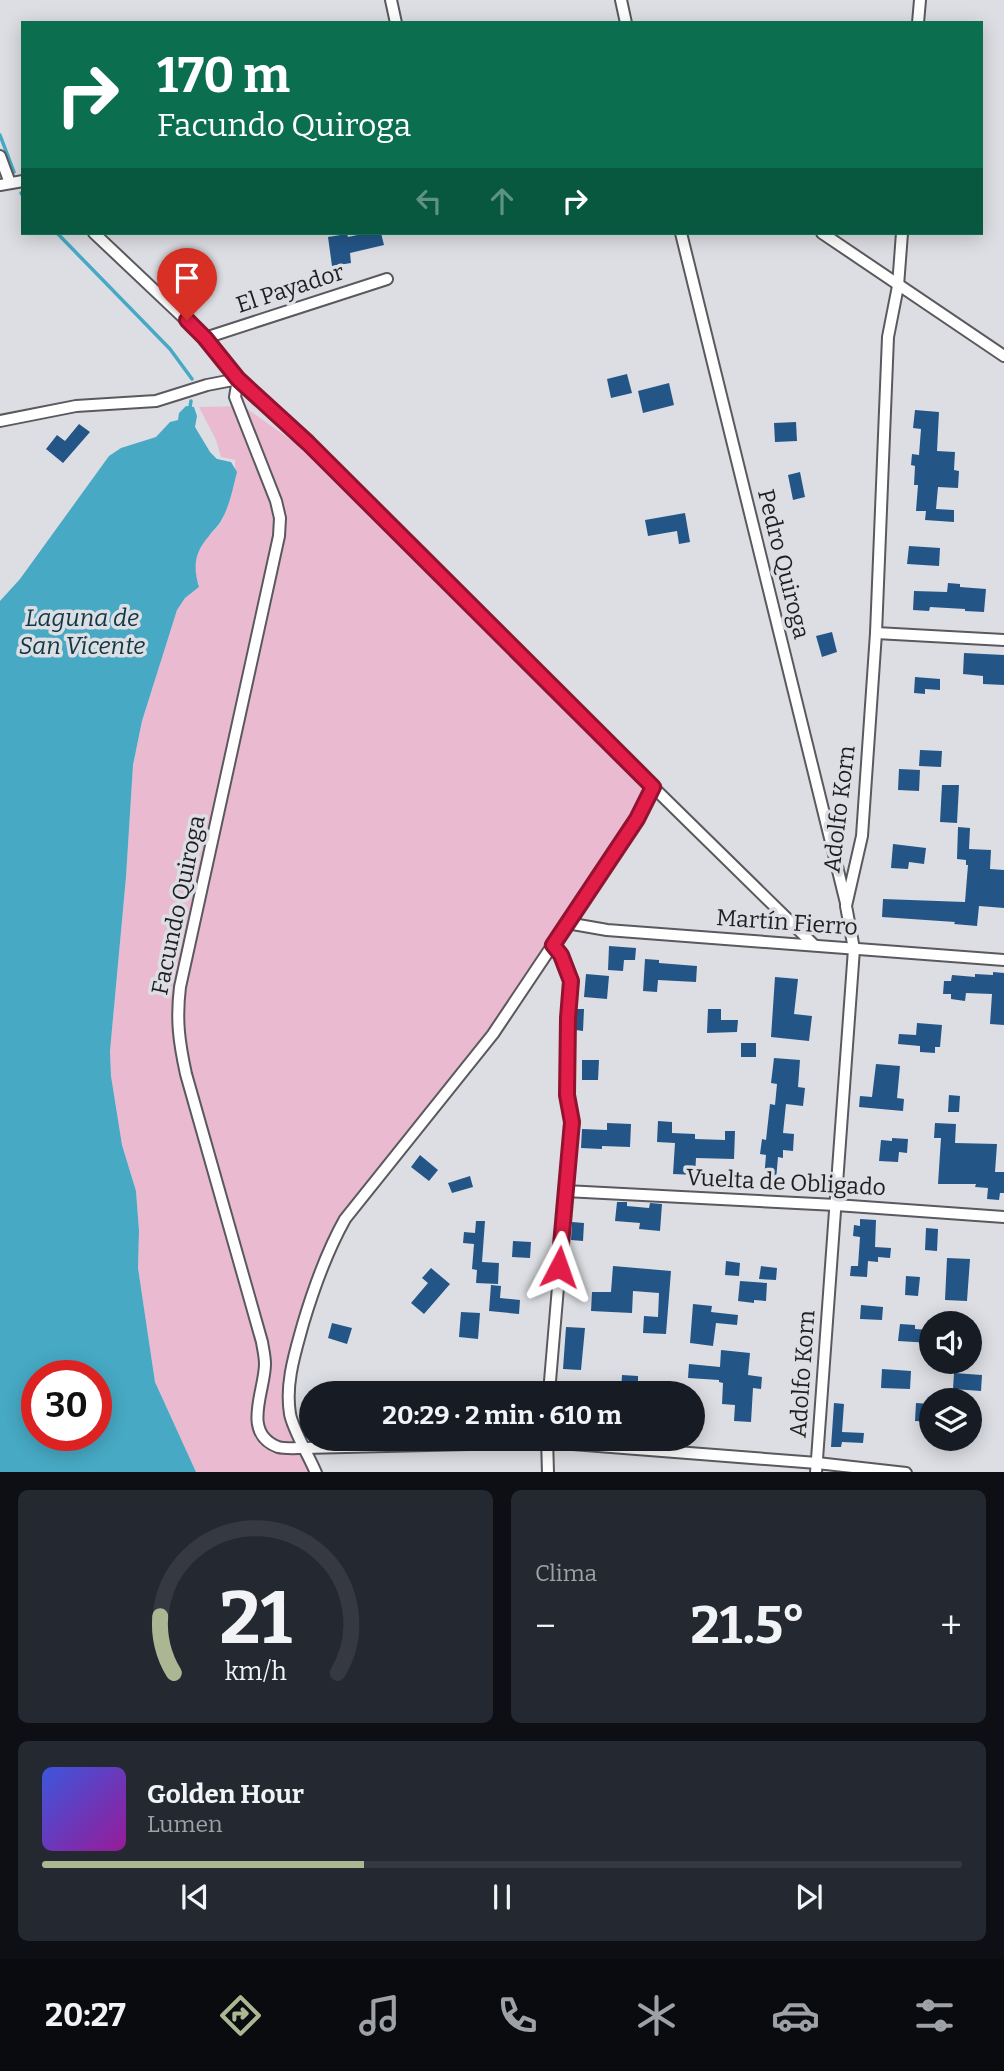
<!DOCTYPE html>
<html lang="es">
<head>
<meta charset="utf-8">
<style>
	:root { --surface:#171b24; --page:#242831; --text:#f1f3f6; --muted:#9ea1a6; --line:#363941; --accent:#acb693 }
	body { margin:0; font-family:Bitter,serif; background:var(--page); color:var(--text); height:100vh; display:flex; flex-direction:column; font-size:26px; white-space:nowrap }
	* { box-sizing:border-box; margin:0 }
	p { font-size:23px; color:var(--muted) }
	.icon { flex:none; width:38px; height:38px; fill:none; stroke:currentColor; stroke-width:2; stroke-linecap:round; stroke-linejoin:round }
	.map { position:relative; height:1472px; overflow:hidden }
	.sheet { display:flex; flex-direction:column; gap:18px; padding:18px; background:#0d0f14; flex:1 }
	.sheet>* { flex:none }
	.guide { position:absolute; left:21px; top:21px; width:962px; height:214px; border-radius:0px; box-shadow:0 4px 18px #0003; background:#0b6e4f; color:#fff; overflow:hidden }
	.tools { position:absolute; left:919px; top:1311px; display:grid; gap:14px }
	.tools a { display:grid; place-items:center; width:63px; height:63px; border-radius:50%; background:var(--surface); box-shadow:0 4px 18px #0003; font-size:35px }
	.speed { position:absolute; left:21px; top:1360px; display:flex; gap:14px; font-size:35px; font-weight:700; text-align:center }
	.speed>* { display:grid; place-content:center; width:91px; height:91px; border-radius:50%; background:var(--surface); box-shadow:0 4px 18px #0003; line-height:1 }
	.speed .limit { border:10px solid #d22; background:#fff; color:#111 }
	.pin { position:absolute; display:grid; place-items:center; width:60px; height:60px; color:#fff; margin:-72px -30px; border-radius:50% 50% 50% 0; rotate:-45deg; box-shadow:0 0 7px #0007 }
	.pin .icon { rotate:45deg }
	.me { position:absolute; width:77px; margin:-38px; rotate:4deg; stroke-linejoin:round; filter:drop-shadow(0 0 5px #0008) }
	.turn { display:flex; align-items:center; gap:24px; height:147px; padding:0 21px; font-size:32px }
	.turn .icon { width:91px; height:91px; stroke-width:2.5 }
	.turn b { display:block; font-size:49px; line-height:60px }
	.lanes { display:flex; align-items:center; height:66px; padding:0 21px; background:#0003; justify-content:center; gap:35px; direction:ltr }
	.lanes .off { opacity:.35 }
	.big { font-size:52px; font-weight:700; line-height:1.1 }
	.sheet .card { flex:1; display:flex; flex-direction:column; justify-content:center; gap:10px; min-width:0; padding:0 24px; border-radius:10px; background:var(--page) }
	.sheet .dial { align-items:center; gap:0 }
	.dial svg { height:182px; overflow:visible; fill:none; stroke:var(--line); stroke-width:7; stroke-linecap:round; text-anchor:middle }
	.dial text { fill:var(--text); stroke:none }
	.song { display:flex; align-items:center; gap:21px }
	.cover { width:84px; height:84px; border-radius:10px; background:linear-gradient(135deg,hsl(230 70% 55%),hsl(300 70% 35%)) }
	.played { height:7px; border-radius:4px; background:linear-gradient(90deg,var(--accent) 35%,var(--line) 35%) }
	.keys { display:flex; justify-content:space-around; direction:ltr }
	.heat { display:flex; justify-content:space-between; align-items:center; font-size:38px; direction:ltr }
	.sheet .tiles { flex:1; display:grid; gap:18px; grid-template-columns:1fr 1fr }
	.card:last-child { grid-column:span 2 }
	.trip { position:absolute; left:299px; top:1381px; width:406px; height:70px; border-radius:35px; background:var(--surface); box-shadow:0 4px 18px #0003; font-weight:700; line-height:70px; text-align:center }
	.tabs { display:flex; height:112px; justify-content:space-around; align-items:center; background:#090b0e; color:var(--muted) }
	.tabs .icon { width:49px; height:49px }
	.tabs .active { color:var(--accent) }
	.tabs b { font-size:32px; color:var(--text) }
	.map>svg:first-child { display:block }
	.green { fill:#eabad1 }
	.water { fill:#47a9c4; fill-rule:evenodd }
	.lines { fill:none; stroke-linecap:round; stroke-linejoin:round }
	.stream { stroke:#47a9c4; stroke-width:3.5 }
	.building { fill:#245587 }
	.minor-casing { stroke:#59595e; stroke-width:14 }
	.minor { stroke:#fff; stroke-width:10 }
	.route-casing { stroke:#92132f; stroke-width:18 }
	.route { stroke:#e11d48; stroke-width:12 }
	.labels { text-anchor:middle; stroke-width:7; stroke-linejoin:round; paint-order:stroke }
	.street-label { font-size:23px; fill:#1f1f21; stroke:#dddee3 }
	.water-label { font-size:24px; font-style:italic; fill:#0c3945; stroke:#dddee3 }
</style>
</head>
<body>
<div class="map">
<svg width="1004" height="1473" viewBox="0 0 1004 1473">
	<rect width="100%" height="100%" fill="#dddee3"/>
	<path class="green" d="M243,406L304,449L653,787L534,975L330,1246L288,1396L316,1472H196L155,1382L138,1268L139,1231L136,1191L122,1145L111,1076L110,1051L126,877L133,765L142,721L177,610L185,598L197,589L199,584C188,571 198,549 207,537C212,532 219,527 222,520C230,502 236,480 235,460L221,457L216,440L199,407Z"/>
	<path class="water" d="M186,406L194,407L197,416L195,427L210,452L217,459L231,462L237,472C233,487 230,505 222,519C219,526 213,530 209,536C194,553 193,567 199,587L185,598L177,610L142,721L133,765L126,877L110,1051L111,1076L122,1145L136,1191L139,1231L138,1268L155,1382L196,1472H0V601L20,579L109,456L121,448L156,437L170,422L178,420L179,413ZM37,1376H96V1435H37Z"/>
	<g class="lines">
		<g class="stream">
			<path d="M0,135L14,172"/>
			<path d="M21,193L23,196"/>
			<path d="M57,233L170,349L192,379"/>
			<path d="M190,407L191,401"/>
		</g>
	</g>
	<g class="building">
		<path d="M367,233H381L384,245L350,253L351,263L332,266L328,237L347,234L348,237Z"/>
		<path d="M627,374L632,393L611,398L607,379Z"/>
		<path d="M669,383L674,405L643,413L638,391Z"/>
		<path d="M915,410L939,412L937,451L955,452L954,470L959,471L958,488L938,487L936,509L954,510V522L925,520L926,511H916L918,485H914L915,466L911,465L912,454L919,455L921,429L913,428Z"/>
		<path d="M796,422L797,441L775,442L774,423Z"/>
		<path d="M79,424L90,432L63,463L46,449L57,435L65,441Z"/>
		<path d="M800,472L805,497L793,500L788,475Z"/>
		<path d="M685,513L690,542L679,544L677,531L648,536L645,520Z"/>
		<path d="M909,546L940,548L939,566L907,564Z"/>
		<path d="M948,583L960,584V587L986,589L984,612L965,611V609L930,607L929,611L913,610L914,591L947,592Z"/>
		<path d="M832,632L837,652L822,657L816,636Z"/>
		<path d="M964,653L1004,655V685L983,684V676L963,674Z"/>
		<path d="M915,677L940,679V690L925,689V694L914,693Z"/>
		<path d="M920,750L942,751L941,767L919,766Z"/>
		<path d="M899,769L920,770L919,791L898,790Z"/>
		<path d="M942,785H959L957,823L940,822Z"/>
		<path d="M958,827L970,828L969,849L991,850L990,869L1004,870V908L979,906L977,926L954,924L955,922L882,917L883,899L965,902L968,865H966V860L957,859Z"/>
		<path d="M893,844L926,848L924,864L909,862L908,869L891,868Z"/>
		<path d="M609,946L636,948L635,960H624L623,971L608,970Z"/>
		<path d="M645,959L659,960V963L697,966L696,982L658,980L657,992L643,991Z"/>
		<path d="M993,972L1004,973V1025L990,1024L992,994L966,993L965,1001L951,999V994H943L944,981H951L952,975L975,977V974L993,975Z"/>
		<path d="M586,974L609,976L607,999L584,997Z"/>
		<path d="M775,977L798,979L794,1014L812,1016L809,1041L771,1037Z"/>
		<path d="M577,1009H584L583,1031L576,1030Z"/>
		<path d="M708,1009H721V1020H738L737,1032L707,1033Z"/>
		<path d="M917,1023L942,1025L940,1047H935V1053L920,1052V1046L898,1044L899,1034L916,1035Z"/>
		<rect x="741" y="1043" width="15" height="14"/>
		<path d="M774,1058L800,1060L798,1087L805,1088L803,1106L786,1104L783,1133L794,1134L793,1151L783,1150V1158L778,1157L776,1180L764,1179L766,1155L760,1154L762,1139L766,1140L770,1104L775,1105L777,1084L771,1083Z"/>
		<path d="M582,1060H599L598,1080H582Z"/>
		<path d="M876,1064L900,1066L897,1098L904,1099L903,1111L859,1107L860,1096L872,1097Z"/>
		<path d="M949,1095L960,1096L959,1112H948Z"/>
		<path d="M658,1121L672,1122V1133L695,1134V1139L725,1140V1131H735L734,1159L696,1158L695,1175L673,1174L675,1143L657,1142Z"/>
		<path d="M607,1123L631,1124L630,1147L602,1146V1149L581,1148L582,1129L607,1130Z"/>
		<path d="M935,1123L956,1124L955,1143L997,1144L995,1172H1004V1193H1000L999,1200L987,1199L988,1188L975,1187L976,1184H938L941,1138H934Z"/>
		<path d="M892,1138L908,1139L907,1153L899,1152L898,1162L879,1161L881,1140L892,1141Z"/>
		<path d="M420,1155L438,1170L429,1181L411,1167Z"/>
		<path d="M470,1176L473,1187L452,1193L448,1183Z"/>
		<path d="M617,1202H627V1206L649,1208L650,1203L662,1204L660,1231L639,1229L640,1223L615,1221Z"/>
		<path d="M860,1219L876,1220L875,1247L891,1248L890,1258L878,1257V1262L868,1261L867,1277L850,1276L851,1266H858L860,1237L853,1236L854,1225L860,1226Z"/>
		<path d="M476,1221H485L482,1262L499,1263L498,1284L476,1283L477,1270L472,1269L474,1244L463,1243L464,1232L475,1233Z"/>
		<path d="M572,1222L584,1223L583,1241L571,1240Z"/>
		<path d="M926,1228L938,1229L937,1251L925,1250Z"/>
		<path d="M513,1241L531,1242L530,1258L512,1257Z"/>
		<path d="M947,1258L970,1259L967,1301L945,1300Z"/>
		<path d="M726,1261L740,1263L739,1276L725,1275Z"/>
		<path d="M613,1266L671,1271L666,1334L643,1333L644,1316L658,1317L659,1293L633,1291L632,1313L591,1311L592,1292H611Z"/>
		<path d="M761,1266L777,1268L776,1280L759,1279Z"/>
		<path d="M431,1268L450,1284L424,1314L411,1303L428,1283L422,1278Z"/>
		<path d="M906,1276L920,1277L918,1296L905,1295Z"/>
		<path d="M740,1281L767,1283L766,1301L754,1300V1303L738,1301Z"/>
		<path d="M491,1285L501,1286L500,1298L520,1300L519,1314L489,1311Z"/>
		<path d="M693,1304L712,1306L711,1312L738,1315L737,1325L716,1323L713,1346L690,1343Z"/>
		<path d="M861,1305L883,1307L882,1320L860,1319Z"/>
		<path d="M461,1312L480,1313L478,1339L459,1337Z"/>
		<path d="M332,1323L352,1328L347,1344L328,1338Z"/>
		<path d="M900,1324L915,1325V1329L931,1330V1343L898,1341Z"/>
		<path d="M566,1327L585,1328L581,1370L563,1369Z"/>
		<path d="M721,1350L750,1353L748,1375L762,1377L761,1389L753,1388L751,1422L734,1421L735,1405L722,1404L723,1383L719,1382V1380L688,1378L689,1364L720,1367Z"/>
		<path d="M882,1369L911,1371L910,1389L881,1388Z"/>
		<path d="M954,1373L982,1375L981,1391L953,1389Z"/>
		<path d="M622,1375L638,1376V1391H635L634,1393H621Z"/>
		<path d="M834,1403L844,1404L842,1432L864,1433L863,1443L842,1442L841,1447H831Z"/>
		<path d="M916,1403L931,1404V1422L915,1421Z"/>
	</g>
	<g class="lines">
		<g class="minor-casing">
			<g id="minor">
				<path d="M391,0L396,23"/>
				<path d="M621,0L626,23"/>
				<path d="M918,23L920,0"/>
				<path d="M0,156L10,183"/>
				<path d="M0,185L23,181"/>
				<path d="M94,233L205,338L238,379L308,443L653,787L813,944"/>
				<path d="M681,233L846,903"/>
				<path d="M822,233L1004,356"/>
				<path d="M205,338L387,279"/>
				<path d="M0,421L76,406L156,401L207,385L238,379L235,397L276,501L280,518L279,536L180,987C176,1020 179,1042 186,1074L262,1342C263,1349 265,1356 265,1364C265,1391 241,1433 278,1447C285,1449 297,1448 305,1448L547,1442L817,1463L906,1473"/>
				<path d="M876,633L1004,640"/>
				<path d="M567,923L607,930L1004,960"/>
				<path d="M565,1191L836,1205L1004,1217"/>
				<path d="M549,1393L572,1122L567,1095L568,1018L571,981L561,955L553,945"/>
				<path d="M547,1438L548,1473"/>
				<path d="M316,1473C309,1456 293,1430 290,1414C285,1383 295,1353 303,1324C314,1287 326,1253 345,1219L493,1034L637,819L653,787"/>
				<path d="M816,1473L854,949L846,906L862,836L876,633L888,337L898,286L902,233"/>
			</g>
		</g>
		<use href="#minor" class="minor"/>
	</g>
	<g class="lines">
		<g class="route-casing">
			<path id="route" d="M187,320L205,338L238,379L308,443L653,787L637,819L553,945L561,955L571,981L568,1018L567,1095L572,1122L559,1267"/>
		</g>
		<use href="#route" class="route"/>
	</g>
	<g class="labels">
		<g class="street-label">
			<text transform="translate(290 288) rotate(-18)" y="8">El Payador</text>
			<text transform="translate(784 564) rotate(76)" y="8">Pedro Quiroga</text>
			<text transform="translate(839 809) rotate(-83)" y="8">Adolfo Korn</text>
			<text transform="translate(178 905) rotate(-78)" y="8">Facundo Quiroga</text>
			<text transform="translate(787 922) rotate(4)" y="8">Martín Fierro</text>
			<text transform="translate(786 1182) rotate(3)" y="8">Vuelta de Obligado</text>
			<text transform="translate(802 1374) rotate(-86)" y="8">Adolfo Korn</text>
		</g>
		<g class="water-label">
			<text x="82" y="626">Laguna de<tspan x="82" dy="28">San Vicente</tspan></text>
		</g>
	</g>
</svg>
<div class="tools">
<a><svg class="icon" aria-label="sound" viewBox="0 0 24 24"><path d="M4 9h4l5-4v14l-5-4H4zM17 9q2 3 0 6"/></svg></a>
<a><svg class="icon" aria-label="layers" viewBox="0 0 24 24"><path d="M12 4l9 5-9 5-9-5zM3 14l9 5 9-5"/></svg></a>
</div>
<div class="speed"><div class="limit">30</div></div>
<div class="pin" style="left:187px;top:320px;background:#d93025"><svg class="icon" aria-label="arrive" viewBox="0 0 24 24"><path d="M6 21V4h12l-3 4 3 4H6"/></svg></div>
<svg class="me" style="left:559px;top:1267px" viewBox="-20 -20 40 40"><path d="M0-17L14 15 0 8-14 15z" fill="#e11d48" stroke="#fff" stroke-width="4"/></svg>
<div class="trip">20:29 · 2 min · 610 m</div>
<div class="guide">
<div class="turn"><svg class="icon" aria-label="right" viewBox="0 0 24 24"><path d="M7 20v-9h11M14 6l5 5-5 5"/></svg><div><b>170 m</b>Facundo Quiroga</div></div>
<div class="lanes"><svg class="icon off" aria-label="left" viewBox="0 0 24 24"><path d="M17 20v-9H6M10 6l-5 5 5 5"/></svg><svg class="icon off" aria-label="ahead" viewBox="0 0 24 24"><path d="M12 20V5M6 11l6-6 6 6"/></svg><svg class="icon" aria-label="right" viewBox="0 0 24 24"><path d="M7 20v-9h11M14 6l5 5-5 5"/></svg></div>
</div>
</div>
<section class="sheet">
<div class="tiles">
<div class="card dial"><svg viewBox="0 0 100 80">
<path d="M14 69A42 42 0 1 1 86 69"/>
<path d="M14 69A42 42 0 0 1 8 44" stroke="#acb693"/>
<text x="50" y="56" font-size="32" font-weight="700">21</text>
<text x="50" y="72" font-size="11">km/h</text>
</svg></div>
<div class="card"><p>Clima</p>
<div class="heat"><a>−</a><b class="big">21.5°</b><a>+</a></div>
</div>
<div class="card">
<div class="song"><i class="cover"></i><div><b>Golden Hour</b><p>Lumen</p></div></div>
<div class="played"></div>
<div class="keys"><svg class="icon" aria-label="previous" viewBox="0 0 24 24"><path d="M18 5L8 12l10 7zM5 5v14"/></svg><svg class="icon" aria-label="pause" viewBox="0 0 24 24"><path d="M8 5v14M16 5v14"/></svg><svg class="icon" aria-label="next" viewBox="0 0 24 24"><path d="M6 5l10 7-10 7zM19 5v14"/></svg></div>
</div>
</div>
</section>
<nav class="tabs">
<b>20:27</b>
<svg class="icon active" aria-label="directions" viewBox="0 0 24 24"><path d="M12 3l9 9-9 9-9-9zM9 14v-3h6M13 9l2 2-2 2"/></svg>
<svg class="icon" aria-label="music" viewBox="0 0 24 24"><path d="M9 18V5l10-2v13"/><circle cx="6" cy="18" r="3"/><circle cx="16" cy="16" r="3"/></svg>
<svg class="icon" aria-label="phone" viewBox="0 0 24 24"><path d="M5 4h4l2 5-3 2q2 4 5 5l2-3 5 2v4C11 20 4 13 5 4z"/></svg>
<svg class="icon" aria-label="climate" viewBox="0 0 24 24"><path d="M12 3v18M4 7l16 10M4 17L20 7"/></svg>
<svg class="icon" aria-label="car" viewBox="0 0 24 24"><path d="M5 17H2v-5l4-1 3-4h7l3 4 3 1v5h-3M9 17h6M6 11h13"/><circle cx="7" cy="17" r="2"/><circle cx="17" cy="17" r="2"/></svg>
<svg class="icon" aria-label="filters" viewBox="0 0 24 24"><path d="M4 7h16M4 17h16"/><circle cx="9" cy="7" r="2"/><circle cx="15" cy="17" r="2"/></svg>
</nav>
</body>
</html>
